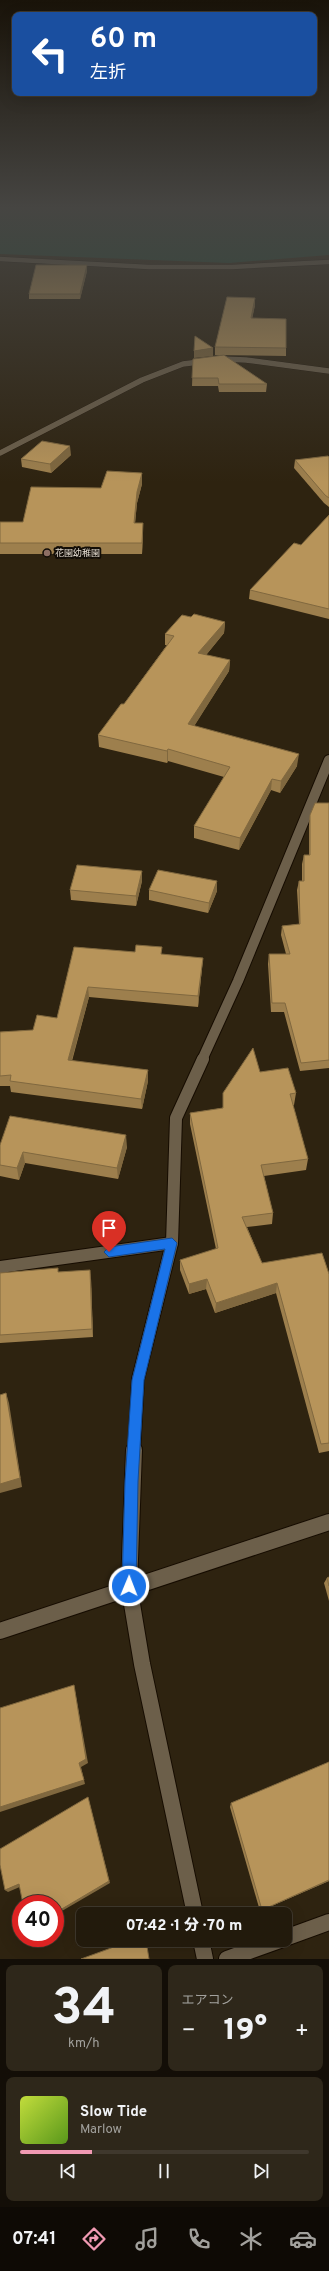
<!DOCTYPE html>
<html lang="ja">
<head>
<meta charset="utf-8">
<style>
	:root { --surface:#221a0c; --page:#2e271a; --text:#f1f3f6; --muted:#a2a19d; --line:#3f382d; --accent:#f19ab3 }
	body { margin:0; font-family:Overpass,"Noto Sans JP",sans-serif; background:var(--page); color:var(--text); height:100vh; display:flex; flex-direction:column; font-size:15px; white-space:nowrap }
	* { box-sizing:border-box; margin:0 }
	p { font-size:13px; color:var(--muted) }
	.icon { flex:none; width:22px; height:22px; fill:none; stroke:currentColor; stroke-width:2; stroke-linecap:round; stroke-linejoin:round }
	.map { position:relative; height:1959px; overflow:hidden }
	.side { display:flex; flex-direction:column; gap:6px; padding:6px; background:#130e07; flex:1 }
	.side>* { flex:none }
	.banner { position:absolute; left:12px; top:12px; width:305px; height:84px; border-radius:8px; box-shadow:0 4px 16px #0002,0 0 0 1px var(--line); background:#1a4fa0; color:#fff; overflow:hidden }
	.speed { position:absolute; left:12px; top:1895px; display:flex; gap:8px; font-size:20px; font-weight:700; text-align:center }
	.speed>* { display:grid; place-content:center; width:52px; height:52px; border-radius:50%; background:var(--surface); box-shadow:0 4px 16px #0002,0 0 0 1px var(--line); line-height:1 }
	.speed .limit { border:6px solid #d22; background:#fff; color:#111 }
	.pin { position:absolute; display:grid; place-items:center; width:34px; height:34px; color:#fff; margin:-41px -17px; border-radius:50% 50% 50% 0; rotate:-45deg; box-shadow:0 0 4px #0007 }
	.pin .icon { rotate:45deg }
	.me { position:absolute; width:44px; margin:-22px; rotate:1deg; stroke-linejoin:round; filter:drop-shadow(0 0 3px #0008) }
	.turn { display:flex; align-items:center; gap:14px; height:84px; padding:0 12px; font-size:18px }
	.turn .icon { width:52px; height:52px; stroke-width:2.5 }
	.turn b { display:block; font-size:28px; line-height:34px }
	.big { font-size:30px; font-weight:800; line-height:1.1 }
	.side .card { flex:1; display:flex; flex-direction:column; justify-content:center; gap:6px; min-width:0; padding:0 14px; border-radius:8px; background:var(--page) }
	.side .dial { align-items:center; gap:0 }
	.dial b { font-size:52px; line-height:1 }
	.song { display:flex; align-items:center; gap:12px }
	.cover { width:48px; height:48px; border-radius:6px; background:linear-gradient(135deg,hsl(70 70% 55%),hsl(90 70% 35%)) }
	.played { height:4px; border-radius:2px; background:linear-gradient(90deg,var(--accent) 25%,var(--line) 25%) }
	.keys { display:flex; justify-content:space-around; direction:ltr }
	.heat { display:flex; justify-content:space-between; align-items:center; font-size:22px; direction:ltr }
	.side .tiles { flex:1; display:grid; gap:6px; grid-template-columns:1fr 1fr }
	.card:last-child { grid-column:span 2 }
	.trip { position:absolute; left:76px; top:1907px; width:216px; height:40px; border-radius:8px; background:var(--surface); box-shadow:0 4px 16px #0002,0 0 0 1px var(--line); font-weight:800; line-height:40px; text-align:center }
	.dock { display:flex; height:64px; justify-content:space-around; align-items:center; background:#0e0a05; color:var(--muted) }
	.dock .icon { width:28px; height:28px }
	.dock .active { color:var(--accent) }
	.dock b { font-size:18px; color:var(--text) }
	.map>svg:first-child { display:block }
	.green { fill:#1e4b38 }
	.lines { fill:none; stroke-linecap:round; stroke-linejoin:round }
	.minor-far4-casing { stroke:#160c00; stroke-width:5.5 }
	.minor-far3-casing { stroke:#160c00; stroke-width:6 }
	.minor-far2-casing { stroke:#160c00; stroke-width:12 }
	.minor-far1-casing { stroke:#160c00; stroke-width:14 }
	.minor-casing { stroke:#160c00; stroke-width:18 }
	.minor-far4 { stroke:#6c5f4a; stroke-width:4.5 }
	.minor-far3 { stroke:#6c5f4a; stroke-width:5.5 }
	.minor-far2 { stroke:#6c5f4a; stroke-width:10 }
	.minor-far1 { stroke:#6c5f4a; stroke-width:12 }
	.minor { stroke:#6c5f4a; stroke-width:16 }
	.wall { fill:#9d7f4d }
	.shaded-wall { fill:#80683f }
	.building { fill:#b7945a; stroke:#80683f }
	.route { fill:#1a73e8; stroke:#114b97 }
	.education-dot { fill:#8d6e63; stroke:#120d06; stroke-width:1.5 }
	.labels { text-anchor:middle; stroke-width:4; stroke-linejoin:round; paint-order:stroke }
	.far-poi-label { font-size:9px; fill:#e5ddd2; stroke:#120d06; text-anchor:start }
</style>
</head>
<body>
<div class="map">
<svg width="329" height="1959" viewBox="0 0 329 1959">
	<rect width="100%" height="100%" fill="#2e2310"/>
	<path class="green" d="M0,208H329V255L229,263L0,254Z"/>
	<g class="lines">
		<g class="minor-far4-casing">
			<path id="minor-far4" d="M0,259L149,267H232L329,262"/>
		</g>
		<g class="minor-far3-casing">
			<path id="minor-far3" d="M0,453L142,380L183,364L223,359L246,360L329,371"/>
		</g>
		<g class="minor-far2-casing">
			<path id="minor-far2" d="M202,1060L238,981L329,760"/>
		</g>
		<g class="minor-far1-casing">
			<g id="minor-far1">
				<path d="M0,1267L172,1243"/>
				<path d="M134,1451L138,1379L172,1243L176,1118L203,1059"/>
			</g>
		</g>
		<g class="minor-casing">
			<g id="minor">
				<path d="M134,1450L129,1586L142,1664L195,1914"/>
				<path d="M0,1631L329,1522"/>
				<path d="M285,1938L329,1922"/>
				<path d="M201,1940L205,1959"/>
				<path d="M227,1959L280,1940"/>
			</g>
		</g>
		<use href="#minor-far4" class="minor-far4"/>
		<use href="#minor-far3" class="minor-far3"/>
		<use href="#minor-far2" class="minor-far2"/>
		<use href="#minor-far1" class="minor-far1"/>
		<use href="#minor" class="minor"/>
	</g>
	<g class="wall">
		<path d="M87,265V271L80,299H29V294Z"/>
		<path d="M255,305L252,318L286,348V356L215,355V347Z"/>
		<path d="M193,359L267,384L266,392H219L218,386H192Z"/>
		<path d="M71,455L51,473L22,467L21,459Z"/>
		<path d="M329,457V507L324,503L294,468L295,460Z"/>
		<path d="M142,473V484L137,503L135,523L143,534L142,554H0V522H23L101,488Z"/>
		<path d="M329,515V619L249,599L250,590L301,545Z"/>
		<path d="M191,617L225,622L224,633L206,655L230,660L229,671L194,726L297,766L280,793L271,790L239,850L194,838V826L224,777L168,761L167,763L99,747L98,735L124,704L167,645H165V634Z"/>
		<path d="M329,803V1068L300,1071L284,1012H271L268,964L269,954H286L281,935L282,926L299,924L297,890L299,881H302V864L304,855H309V825L310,815Z"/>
		<path d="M142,871V881L136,906L71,900L70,890Z"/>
		<path d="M149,890L217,891L208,913L149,900Z"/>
		<path d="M74,947L203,958L202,968L198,1007L89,997L72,1061L148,1070V1081L142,1109L11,1092L10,1086H0V1032L33,1030L57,1018Z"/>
		<path d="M260,1072L296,1093L294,1105H293L308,1159L306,1170L264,1176L273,1213L272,1224L247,1227L262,1263L329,1274V1451L319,1453L276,1293L215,1313L206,1289L189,1294L180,1270V1260L216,1249L190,1124V1113L222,1108Z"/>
		<path d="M0,1145L127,1147L118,1179L25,1163L19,1180L0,1176Z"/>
		<path d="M0,1273L91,1279L93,1337L0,1343Z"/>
		<path d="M329,1577V1601L324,1583L327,1578Z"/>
		<path d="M329,1762V1881L260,1911L230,1807L231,1803Z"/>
	</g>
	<g class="shaded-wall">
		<path d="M87,265V271L80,299V294Z"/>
		<path d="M255,298V305L251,325V318Z"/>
		<path d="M213,348V356L194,358V351Z"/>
		<path d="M70,446L71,455L51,473L50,464Z"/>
		<path d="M142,473V484L137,503L134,534V523L137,492Z"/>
		<path d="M143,523V534L142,554V543Z"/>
		<path d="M225,622L224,633L198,665V653Z"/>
		<path d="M230,660L229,671L188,736V724Z"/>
		<path d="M168,749V761L167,763V751Z"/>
		<path d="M299,754L297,766L280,793L281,781Z"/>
		<path d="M272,779L271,790L239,850L240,838Z"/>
		<path d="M142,871V881L136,906V896Z"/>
		<path d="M217,881V891L208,913L209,903Z"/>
		<path d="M203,958L202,968L198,1007V996Z"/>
		<path d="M88,987L89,997L69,1070L68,1060Z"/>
		<path d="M148,1070V1081L142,1109L141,1099Z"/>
		<path d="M126,1135L127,1147L118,1179L117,1168Z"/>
		<path d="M23,1152L25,1163L19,1180L17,1168Z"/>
		<path d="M90,1270L91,1279L93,1337L92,1329Z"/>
		<path d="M207,1279L206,1289L189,1294V1284Z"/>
		<path d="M277,1283L276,1293L215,1313L216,1303Z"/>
		<path d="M6,1393L9,1403L22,1487L0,1493V1484Z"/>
		<path d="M74,1685L75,1691L88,1763L81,1767L85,1784L0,1812V1807L79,1763Z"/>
		<path d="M88,1797L110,1883L55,1915V1913Z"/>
		<path d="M329,1880V1881L260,1911L262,1910Z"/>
		<path d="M19,1884L22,1886L8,1892L5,1890Z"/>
	</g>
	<g class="building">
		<path d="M36,265H87L80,294H29Z"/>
		<path d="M227,297L255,298L251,318L286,319V348L215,347Z"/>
		<path d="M195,336L213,348L194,351Z"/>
		<path d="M224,355L267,384H219L218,378H192L193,359Z"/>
		<path d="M42,441L70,446L50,464L21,459Z"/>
		<path d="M328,456L329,457V498L325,495L295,460Z"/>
		<path d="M107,471L142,473L137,492L134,523H143L142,543H0V522H23L31,487L101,488Z"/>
		<path d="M329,515V609L250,590L294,543L301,545Z"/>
		<path d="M194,614L225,622L198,653L230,660L188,724L299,754L281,781L272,779L240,838L194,826L230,767L168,749L167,751L98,735L121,704H124L174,636L165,634L182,615L191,617Z"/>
		<path d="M315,803H329V1060L301,1063L285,1003H272L269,954H290L282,926L300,924L299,881H304V855H310V815Z"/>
		<path d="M77,865L142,871L136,896L70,890Z"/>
		<path d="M158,870L217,881L209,903L149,890Z"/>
		<path d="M136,945L162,947L161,954L203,958L198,996L88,987L68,1060L148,1070L141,1099L10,1081L11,1075L0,1076V1032L33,1030L37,1015L57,1018L74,947L135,952Z"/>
		<path d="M253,1048L260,1072L288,1068L296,1093L290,1094L308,1159L261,1165L273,1213L242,1217L262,1263L322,1253L329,1274V1443L321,1444L277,1283L216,1303L207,1279L189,1284L180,1260L218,1248L190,1113L223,1108V1093Z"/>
		<path d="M10,1116L126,1135L117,1168L23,1152L17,1168L0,1165V1145Z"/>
		<path d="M58,1268V1272L90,1270L92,1329L0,1335V1273Z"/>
		<path d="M6,1393L20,1478L0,1484V1395Z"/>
		<path d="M329,1577V1586L327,1578Z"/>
		<path d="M74,1685L86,1759L79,1763L84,1780L0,1807V1708Z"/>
		<path d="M329,1762V1880L262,1910L231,1803Z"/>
		<path d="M88,1797L109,1881L55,1913V1904H23L19,1884L5,1890L0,1865V1849Z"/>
		<path d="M133,1940H146L149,1959H81Z"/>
	</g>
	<linearGradient id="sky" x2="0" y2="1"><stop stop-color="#191309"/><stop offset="0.43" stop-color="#464542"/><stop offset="1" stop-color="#464542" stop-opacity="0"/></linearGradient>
	<rect width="329" height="482" fill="url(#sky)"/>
	<path class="route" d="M172,1238L177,1243L144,1380L138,1481L136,1586L134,1591L129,1593L124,1591L122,1586L125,1481L132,1380L165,1249L109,1257L104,1252L109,1247Z"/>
	<circle class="education-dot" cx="47" cy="553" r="4"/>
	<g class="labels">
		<g class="far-poi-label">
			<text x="55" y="556">花園幼稚園</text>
		</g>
	</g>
</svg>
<div class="speed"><div class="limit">40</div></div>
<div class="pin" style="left:109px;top:1252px;background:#d93025"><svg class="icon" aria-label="arrive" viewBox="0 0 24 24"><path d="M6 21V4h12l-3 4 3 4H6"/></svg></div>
<svg class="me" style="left:129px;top:1586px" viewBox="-20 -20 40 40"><circle r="17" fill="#1a73e8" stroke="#fff" stroke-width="3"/><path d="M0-11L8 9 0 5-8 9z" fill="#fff"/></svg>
<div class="trip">07:42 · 1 分 · 70 m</div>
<div class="banner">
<div class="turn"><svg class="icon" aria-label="left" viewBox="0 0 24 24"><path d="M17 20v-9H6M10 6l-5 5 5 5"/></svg><div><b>60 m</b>左折</div></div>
</div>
</div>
<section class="side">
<div class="tiles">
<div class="card dial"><b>34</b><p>km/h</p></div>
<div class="card"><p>エアコン</p>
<div class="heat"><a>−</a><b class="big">19°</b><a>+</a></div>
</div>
<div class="card">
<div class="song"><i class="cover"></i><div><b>Slow Tide</b><p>Marlow</p></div></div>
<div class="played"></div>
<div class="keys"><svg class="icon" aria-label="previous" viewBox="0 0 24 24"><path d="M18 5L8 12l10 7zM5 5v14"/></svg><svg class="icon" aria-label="pause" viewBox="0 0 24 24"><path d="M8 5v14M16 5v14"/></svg><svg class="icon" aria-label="next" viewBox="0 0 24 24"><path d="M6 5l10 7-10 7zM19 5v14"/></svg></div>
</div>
</div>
</section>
<nav class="dock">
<b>07:41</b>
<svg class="icon active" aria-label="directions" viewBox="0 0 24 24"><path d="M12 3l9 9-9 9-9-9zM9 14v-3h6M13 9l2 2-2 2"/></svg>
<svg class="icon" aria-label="music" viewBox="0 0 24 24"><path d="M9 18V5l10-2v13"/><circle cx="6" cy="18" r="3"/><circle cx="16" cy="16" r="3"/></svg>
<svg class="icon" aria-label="phone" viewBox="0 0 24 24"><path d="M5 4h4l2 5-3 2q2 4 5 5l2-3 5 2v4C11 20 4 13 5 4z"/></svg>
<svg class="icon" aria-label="climate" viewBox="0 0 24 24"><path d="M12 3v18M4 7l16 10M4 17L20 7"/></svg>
<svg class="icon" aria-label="car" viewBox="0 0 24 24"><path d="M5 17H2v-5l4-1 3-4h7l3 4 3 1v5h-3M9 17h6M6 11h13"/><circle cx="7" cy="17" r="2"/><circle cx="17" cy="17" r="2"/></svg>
</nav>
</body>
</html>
